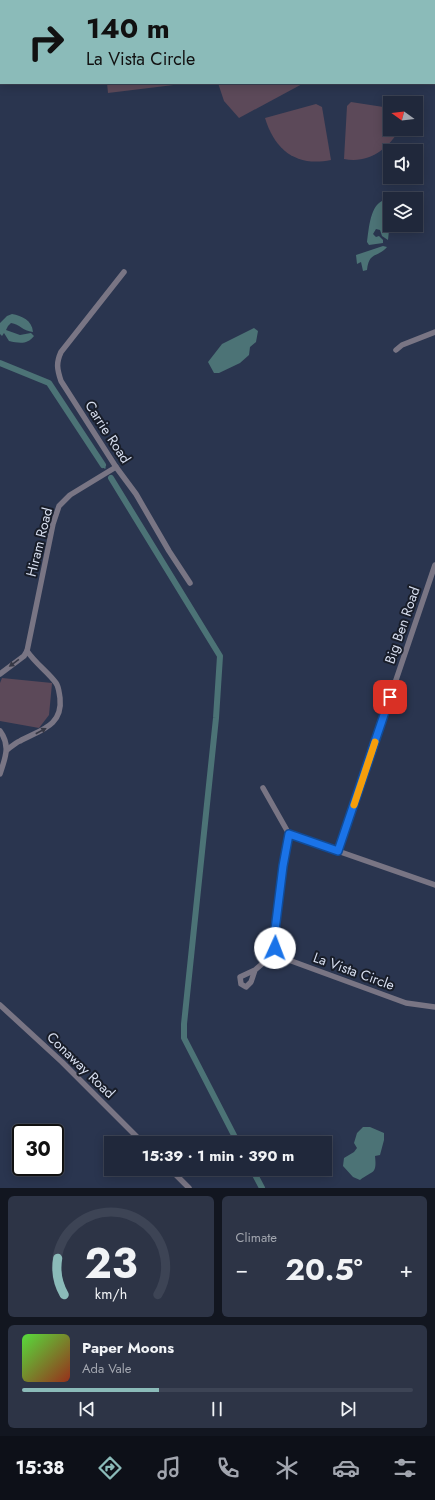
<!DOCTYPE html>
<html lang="en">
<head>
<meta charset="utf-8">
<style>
	:root { --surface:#20283b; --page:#2d3446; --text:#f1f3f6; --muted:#a2a6af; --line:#3d4455; --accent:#8bbbb9 }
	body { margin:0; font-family:Jost,sans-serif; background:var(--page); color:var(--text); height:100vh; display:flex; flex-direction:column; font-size:15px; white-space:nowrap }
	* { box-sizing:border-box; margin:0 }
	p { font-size:13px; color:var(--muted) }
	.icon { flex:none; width:22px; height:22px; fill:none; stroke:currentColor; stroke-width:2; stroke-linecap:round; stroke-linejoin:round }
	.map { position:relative; height:1188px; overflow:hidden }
	.details { display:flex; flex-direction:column; gap:8px; padding:8px; background:#121620; flex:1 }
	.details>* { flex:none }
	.guide { position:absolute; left:0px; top:0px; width:435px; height:84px; box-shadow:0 2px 10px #0003,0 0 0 1px var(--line); background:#8bbbb9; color:#111; overflow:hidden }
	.needle { width:26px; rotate:285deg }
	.fabs { position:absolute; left:383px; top:96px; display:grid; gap:8px }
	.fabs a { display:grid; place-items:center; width:40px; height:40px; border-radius:0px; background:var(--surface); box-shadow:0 2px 10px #0003,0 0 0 1px var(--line); font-size:20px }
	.speed { position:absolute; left:12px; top:1124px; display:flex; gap:8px; font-size:20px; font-weight:700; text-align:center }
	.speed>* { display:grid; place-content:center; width:52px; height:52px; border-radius:50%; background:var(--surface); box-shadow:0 2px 10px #0003,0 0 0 1px var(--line); line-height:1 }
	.speed .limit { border:2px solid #111; border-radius:6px; background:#fff; color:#111 }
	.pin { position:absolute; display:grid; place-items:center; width:34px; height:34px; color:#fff; margin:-17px; border-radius:8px; box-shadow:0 2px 6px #0006 }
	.me { position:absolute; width:44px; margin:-22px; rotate:2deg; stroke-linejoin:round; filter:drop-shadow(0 0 3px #0008) }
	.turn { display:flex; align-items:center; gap:14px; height:84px; padding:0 20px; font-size:18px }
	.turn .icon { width:52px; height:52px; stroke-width:2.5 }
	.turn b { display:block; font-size:28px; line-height:34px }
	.big { font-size:30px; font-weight:700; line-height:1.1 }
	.details .card { flex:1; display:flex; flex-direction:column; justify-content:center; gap:6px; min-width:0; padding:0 14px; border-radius:6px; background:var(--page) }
	.details .dial { align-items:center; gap:0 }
	.dial svg { height:104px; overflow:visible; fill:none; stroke:var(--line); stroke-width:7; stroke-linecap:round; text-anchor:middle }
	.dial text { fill:var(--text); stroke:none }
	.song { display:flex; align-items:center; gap:12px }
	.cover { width:48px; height:48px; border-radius:6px; background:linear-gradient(135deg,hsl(110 70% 55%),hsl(10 70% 35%)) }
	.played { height:4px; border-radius:2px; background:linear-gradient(90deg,var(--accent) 35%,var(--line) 35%) }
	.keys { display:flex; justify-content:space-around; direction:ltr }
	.heat { display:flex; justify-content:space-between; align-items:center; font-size:22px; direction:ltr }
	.details .tiles { flex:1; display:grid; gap:8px; grid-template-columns:1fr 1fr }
	.card:last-child { grid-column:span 2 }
	.trip { position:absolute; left:104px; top:1136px; width:228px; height:40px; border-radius:0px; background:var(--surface); box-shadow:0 2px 10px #0003,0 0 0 1px var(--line); font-weight:700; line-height:40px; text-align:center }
	.dock { display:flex; height:64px; justify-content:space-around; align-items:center; background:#0d1018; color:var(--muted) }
	.dock .icon { width:28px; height:28px }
	.dock .selected { color:var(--accent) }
	.dock b { font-size:18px; color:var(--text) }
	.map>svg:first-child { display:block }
	.green { fill:#5c4959 }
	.water { fill:#4c7376 }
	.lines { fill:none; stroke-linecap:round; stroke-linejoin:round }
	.stream { stroke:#4c7376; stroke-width:1.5 }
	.canal { stroke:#4c7376; stroke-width:6 }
	.minor { stroke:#797584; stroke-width:5.5 }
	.oneway { fill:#353744 }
	.route-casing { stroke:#114b97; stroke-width:10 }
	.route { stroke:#1a73e8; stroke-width:7 }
	.slow { stroke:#f59e0b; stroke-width:7 }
	.labels { text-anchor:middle; stroke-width:4; stroke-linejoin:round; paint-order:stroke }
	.street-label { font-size:14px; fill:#d7deef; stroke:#181d29 }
</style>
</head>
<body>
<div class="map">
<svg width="435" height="1188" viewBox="0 0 435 1188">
	<rect width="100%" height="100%" fill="#2a354f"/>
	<g class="green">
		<path d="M107,83H190L108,93Z"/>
		<path d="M218,83H304L239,118L224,101Z"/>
		<path d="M351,102L390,108V129H400C388,149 369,164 344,159L347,106Z"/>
		<path d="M316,104L322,107L331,160C297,167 275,151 265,118Z"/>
		<path d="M2,678L52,683L49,715L39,728L0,721V683Z"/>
	</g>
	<g class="water">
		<path d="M385,200L390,201V221L388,240L382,236L380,230L376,229L373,234L376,237L379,236L383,240V243L369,245L367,242C369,229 370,203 385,200Z"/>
		<path d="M383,246L387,247C378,258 369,251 367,270L363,271L361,262L357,264L356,255Z"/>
		<path d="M12,314C22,316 32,320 33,332C22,331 20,324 11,323L8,326L6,330L20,335L31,333L34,336C27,345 19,343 9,341L4,333L2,336L0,334V323L7,316Z"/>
		<path d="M254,328L258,331L256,342L250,347L249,355L240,363L219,373H214L208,362L222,344Z"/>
		<path d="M363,1127H370L384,1133V1140L380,1155L375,1156C377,1175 373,1170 360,1180L353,1177L343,1166L344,1158L354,1152L357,1148L354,1143L357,1133Z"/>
	</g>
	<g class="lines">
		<g class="stream">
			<path d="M103,465L105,468"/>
			<path d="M110,476L111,478"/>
		</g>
		<g class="canal">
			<path d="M0,363L49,383L103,465"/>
			<path d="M111,478L220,656L216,718L184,1024V1038L238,1143"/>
			<path d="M252,1169L262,1188"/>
		</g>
		<g class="minor">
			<path d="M124,272L61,352C56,363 57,369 61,381L116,467L136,494L169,551L190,583"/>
			<path d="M396,350L402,345L435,332"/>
			<path d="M0,674L24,656L27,651L53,524L59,506L70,495L116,467"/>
			<path d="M0,731C11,746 5,758 0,774"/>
			<path d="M7,750C11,747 15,743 20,741C40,730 63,726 60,698C59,693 59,687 56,683C48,672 36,664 27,651"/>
			<path d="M263,788L289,834"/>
			<path d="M289,834C284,853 270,939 276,952L286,959L406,1003L435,1007"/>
			<path d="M289,834L435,885"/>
			<path d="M338,851L435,565"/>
			<path d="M255,970L251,982L246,987L241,984L240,977L255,970L276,952"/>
			<path d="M0,1005L62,1062L143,1143"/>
			<path d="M170,1169L189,1188"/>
		</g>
	</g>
	<defs><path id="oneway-solid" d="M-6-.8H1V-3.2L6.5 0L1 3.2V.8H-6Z"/></defs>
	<g class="oneway">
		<use href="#oneway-solid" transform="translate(14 663) rotate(144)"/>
		<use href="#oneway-solid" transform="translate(41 731) rotate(-28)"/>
	</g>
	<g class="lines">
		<g class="route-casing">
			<path id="route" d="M275,948L274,938L283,866L289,834L338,851L390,697"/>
		</g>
		<use href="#route" class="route"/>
		<path class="slow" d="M354,805L375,742"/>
	</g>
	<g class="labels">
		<g class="street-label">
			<text transform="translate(108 432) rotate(57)" y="5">Carrie Road</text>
			<text transform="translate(39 542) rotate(-76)" y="5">Hiram Road</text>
			<text transform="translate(402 625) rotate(-71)" y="5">Big Ben Road</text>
			<text transform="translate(354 971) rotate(20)" y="5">La Vista Circle</text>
			<text transform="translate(81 1065) rotate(44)" y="5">Conaway Road</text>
		</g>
	</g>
</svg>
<div class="fabs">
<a><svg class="needle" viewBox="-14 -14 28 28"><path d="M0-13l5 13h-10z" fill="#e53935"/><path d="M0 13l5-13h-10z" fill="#a2a6af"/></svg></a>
<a><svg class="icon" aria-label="sound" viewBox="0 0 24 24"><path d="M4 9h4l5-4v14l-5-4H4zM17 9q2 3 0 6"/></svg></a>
<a><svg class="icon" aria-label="layers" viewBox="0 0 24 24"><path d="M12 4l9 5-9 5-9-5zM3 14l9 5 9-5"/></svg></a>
</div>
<div class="speed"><div class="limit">30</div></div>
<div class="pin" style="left:390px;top:697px;background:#d93025"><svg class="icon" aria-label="arrive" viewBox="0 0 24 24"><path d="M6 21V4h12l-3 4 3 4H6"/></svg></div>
<svg class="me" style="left:275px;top:948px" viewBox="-20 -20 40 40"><circle r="19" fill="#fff"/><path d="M0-13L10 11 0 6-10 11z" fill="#1a73e8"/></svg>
<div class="trip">15:39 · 1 min · 390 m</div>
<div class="guide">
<div class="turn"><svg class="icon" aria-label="right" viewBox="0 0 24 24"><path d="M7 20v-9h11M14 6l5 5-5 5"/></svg><div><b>140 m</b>La Vista Circle</div></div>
</div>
</div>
<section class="details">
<div class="tiles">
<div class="card dial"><svg viewBox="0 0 100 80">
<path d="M14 69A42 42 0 1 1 86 69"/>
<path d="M14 69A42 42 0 0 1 9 41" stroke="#8bbbb9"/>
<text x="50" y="56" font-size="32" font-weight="700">23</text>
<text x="50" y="72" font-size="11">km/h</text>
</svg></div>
<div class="card"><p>Climate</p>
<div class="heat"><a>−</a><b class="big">20.5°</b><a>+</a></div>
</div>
<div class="card">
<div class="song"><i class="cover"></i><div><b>Paper Moons</b><p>Ada Vale</p></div></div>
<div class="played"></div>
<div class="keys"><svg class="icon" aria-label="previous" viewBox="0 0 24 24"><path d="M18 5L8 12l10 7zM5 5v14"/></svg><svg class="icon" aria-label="pause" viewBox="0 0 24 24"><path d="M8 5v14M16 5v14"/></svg><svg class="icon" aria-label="next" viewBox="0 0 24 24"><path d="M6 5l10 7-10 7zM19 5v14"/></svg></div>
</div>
</div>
</section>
<nav class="dock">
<b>15:38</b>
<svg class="icon selected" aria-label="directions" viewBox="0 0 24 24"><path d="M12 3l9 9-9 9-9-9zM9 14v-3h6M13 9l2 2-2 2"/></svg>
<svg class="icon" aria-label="music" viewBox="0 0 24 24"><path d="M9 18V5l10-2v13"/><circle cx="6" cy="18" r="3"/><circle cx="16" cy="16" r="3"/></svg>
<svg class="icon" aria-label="phone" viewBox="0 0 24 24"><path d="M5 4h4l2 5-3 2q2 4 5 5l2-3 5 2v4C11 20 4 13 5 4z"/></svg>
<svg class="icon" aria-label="climate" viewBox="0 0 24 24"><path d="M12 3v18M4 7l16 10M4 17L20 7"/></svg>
<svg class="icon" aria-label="car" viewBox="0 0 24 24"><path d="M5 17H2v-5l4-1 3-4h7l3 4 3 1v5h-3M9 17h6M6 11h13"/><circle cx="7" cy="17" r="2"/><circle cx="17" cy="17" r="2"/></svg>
<svg class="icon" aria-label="filters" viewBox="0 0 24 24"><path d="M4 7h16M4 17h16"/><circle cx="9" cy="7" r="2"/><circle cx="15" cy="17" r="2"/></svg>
</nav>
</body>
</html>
